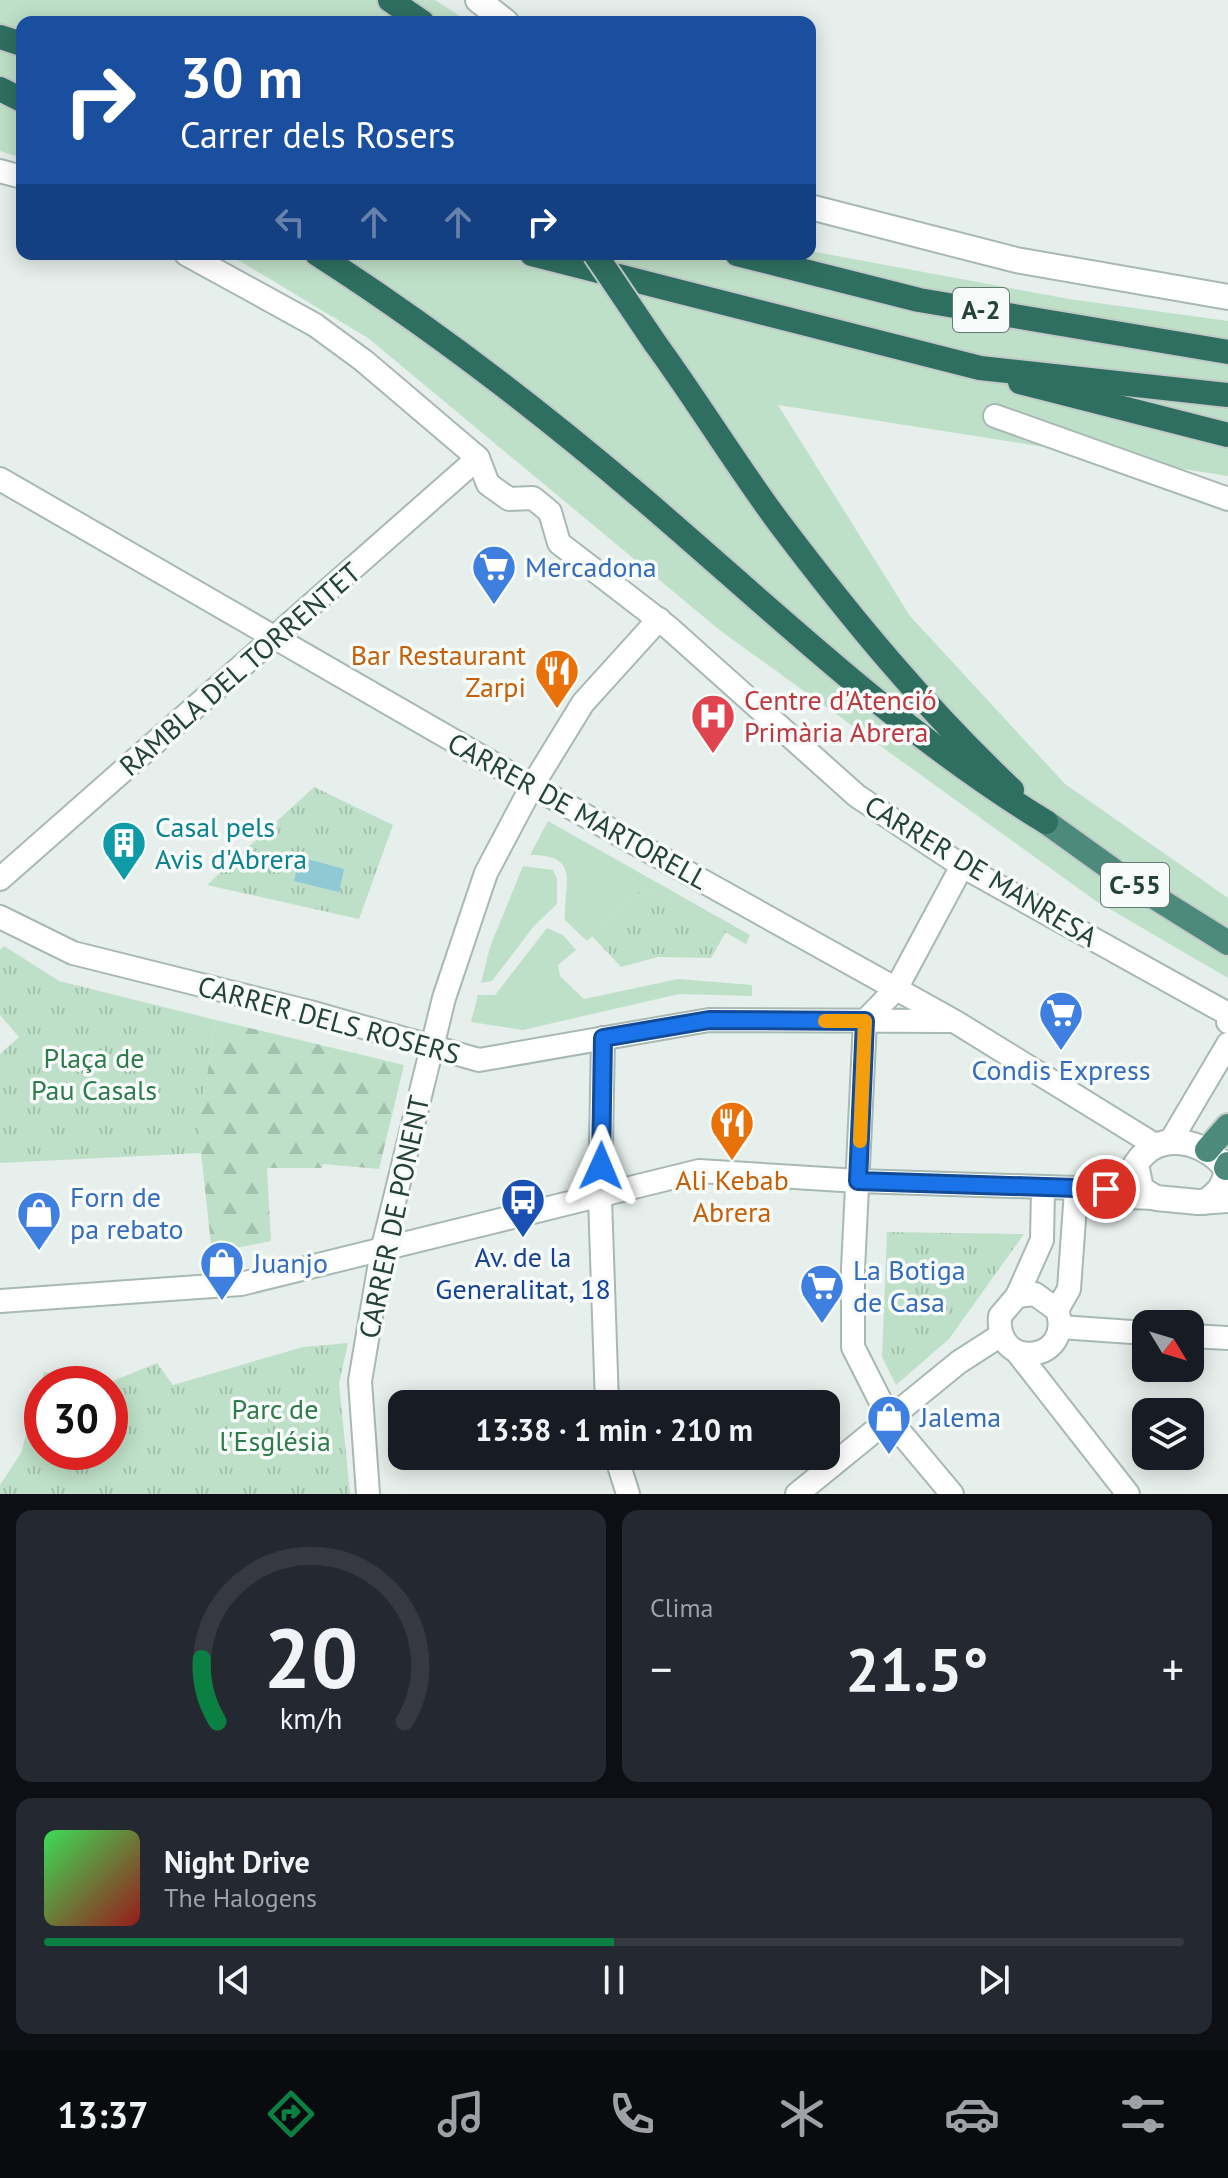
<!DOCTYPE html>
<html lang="es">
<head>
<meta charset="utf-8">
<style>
	:root { --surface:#171b24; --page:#242831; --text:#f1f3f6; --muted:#9ea1a6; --line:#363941; --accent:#0b8043 }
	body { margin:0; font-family:"PT Sans",sans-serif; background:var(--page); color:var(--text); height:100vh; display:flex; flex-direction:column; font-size:30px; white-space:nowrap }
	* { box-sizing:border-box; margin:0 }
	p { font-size:26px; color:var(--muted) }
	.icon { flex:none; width:44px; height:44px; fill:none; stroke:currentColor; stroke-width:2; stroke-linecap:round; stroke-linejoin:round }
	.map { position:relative; height:1494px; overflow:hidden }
	.panel { display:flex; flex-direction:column; gap:16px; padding:16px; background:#0d0f14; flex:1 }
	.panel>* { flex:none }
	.top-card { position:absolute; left:16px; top:16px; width:800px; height:244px; border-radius:16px; box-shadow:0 4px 20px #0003; background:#1a4fa0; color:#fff; overflow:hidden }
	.needle { width:52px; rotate:128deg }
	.buttons { position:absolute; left:1132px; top:1310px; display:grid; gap:16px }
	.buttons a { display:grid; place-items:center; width:72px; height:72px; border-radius:16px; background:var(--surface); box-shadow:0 4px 20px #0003; font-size:40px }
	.speed { position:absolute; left:24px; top:1366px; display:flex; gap:16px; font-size:40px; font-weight:700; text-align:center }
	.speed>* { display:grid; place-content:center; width:104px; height:104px; border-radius:50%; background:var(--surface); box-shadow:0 4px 20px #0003; line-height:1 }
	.speed .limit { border:12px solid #d22; background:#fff; color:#111 }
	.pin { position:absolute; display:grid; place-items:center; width:68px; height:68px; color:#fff; margin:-34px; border:4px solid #fff; border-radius:50%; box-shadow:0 2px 8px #0007 }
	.me { position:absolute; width:88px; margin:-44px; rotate:1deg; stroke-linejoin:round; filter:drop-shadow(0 0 6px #0008) }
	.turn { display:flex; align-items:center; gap:28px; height:168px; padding:0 32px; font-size:36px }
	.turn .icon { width:104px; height:104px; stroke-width:2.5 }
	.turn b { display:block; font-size:56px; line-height:68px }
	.lanes { display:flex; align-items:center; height:76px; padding:0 32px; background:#0003; justify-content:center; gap:40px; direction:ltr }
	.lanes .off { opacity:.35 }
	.big { font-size:60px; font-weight:700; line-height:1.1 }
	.panel .card { flex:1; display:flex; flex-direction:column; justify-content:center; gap:12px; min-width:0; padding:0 28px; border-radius:16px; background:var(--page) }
	.panel .dial { align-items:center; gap:0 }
	.dial svg { height:208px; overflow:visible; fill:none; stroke:var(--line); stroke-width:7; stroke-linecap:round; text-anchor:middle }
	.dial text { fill:var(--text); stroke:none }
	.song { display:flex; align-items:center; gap:24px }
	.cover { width:96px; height:96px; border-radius:12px; background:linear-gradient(135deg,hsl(130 70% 55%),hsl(0 70% 35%)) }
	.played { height:8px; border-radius:4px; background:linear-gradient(90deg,var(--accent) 50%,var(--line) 50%) }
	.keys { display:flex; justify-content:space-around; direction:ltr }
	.heat { display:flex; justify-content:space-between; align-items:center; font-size:44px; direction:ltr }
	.panel .tiles { flex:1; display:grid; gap:16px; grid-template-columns:1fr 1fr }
	.card:last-child { grid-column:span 2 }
	.trip { position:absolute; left:388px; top:1390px; width:452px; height:80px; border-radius:16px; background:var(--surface); box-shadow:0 4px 20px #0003; font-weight:700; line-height:80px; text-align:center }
	.dock { display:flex; height:128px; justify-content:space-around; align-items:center; background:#090b0e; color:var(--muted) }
	.dock .icon { width:56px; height:56px }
	.dock .active { color:var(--accent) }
	.dock b { font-size:36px; color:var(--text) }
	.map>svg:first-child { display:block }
	.grass { fill:#bfe0c8 }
	.forest { fill:url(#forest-firs) }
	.park { fill:url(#park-tufts); fill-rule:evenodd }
	.water { fill:#8ec9d4 }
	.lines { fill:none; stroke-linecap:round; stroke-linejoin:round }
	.minor-casing { stroke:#a8b8b2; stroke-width:26 }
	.tertiary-casing { stroke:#a8b8b2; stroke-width:28 }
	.trunk-casing { stroke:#c2cac8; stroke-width:28 }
	.motorway-casing { stroke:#c2cac8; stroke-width:28 }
	.minor { stroke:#fff; stroke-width:22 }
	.tertiary { stroke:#fff; stroke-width:24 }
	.trunk { stroke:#4c8a7c; stroke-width:24 }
	.motorway { stroke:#2f6f62; stroke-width:24 }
	.motorway-bridge-casing { stroke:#c2cac8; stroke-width:28; stroke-linecap:butt }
	.motorway-bridge { stroke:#2f6f62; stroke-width:24 }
	.route-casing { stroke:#114b97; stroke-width:20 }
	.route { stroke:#1a73e8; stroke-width:14 }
	.slow { stroke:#f59e0b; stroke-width:14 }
	.labels { text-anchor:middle; stroke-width:7; stroke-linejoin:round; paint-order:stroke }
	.shield { fill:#f7fbf9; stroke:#637a73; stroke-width:2 }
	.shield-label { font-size:26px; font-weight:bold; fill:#24423a }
	.shop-label { font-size:28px; fill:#366cbe; stroke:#f7fbf9; text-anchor:start }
	.food-label { font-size:28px; fill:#c56008; stroke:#f7fbf9; text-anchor:end }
	.street-label { font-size:28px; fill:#24423a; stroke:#f7fbf9 }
	.health-label { font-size:28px; fill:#be3a42; stroke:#f7fbf9; text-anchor:start }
	.culture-label { font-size:28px; fill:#0d838f; stroke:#f7fbf9; text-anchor:start }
	.park-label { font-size:28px; fill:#2d7a4b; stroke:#f7fbf9 }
	.transit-label { font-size:28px; fill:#164399; stroke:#f7fbf9 }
</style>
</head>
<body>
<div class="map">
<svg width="1228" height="1494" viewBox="0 0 1228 1494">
	<defs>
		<pattern id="forest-firs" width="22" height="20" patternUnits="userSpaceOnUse" patternTransform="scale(2)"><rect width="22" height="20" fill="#bfe0c8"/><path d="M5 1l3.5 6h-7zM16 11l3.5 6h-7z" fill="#a4c1ad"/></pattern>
		<pattern id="park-tufts" width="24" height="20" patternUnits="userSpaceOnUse" patternTransform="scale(2)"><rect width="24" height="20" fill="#bfe0c8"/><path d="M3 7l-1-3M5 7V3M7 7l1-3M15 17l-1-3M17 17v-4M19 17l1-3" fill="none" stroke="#a4c1ad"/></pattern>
	</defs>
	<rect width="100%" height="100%" fill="#e6efeb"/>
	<g class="grass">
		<path d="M0,0H435L469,22H22V158L0,151Z"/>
		<path d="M810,251L1069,299L1228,321V476L778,405L910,616L1065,784L1228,898V978L1096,901L722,632L368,338L228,254H810Z"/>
		<path d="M548,821L750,935L746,944L645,887L587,941L565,920C564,882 581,855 530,855Z"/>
		<path d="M523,866L553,870L557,879V904L534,926L492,981L481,983L490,947Z"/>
		<path d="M547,928L563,935L576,950L558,965L560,976L584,999L678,979L752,985V996L679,994L523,1030L471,1022L478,995H495Z"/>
	</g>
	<path class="forest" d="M216,1020L404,1065L379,1169L323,1164L322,1168H267L271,1241L212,1253L201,1153V1111Z"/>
	<g class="park">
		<path d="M314,787L393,825L359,919L207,885Z"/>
		<path d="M645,887L726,932L711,958L658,957L621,967L592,936Z"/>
		<path d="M4,946L59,981L216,1020L201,1111V1153L0,1163V1054L19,1037L0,1015V950Z"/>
		<path d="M887,1232L1024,1234L949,1339L896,1385L882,1357Z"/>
		<path d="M348,1343L339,1383L350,1494H0V1485L21,1453L44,1372L113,1381L157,1363L173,1385L303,1347ZM42,1384H110V1452H42Z"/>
	</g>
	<path class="water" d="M300,857L344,869L339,892L294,881Z"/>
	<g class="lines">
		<g class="minor-casing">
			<g id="minor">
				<path d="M0,171L22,177"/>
				<path d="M186,254L315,325L364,361L478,458L488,484L509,499L533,498L550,512L559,543L668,627L857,796L962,866L1228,1014V1022"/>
				<path d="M995,416L1228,499"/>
				<path d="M0,479L532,786L954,1021L1155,1145"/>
				<path d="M0,879L478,458"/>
				<path d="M0,917L73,953L310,1012L479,1060L709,1020L949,1021"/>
				<path d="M865,1021L853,1269V1347L890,1420L952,1494"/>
				<path d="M865,1021L896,989L962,866"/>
				<path d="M603,1038L600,1198L607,1404"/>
				<path d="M1170,1142L1228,1044"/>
				<path d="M1017,1296L1042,1240L1043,1189"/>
				<path d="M0,1301L241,1284L699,1171L858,1181L1106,1189L1127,1197L1156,1198"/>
				<path d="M1057,1310L1035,1294L1017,1296L1000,1316C995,1373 1075,1361 1057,1310L1069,1289L1076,1191"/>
				<path d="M1060,1327L1146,1333"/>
				<path d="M1190,1336L1228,1338"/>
				<path d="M1017,1352L1128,1494"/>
				<path d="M616,1456L628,1494"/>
				<path d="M368,1494L360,1381L382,1251L444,998L486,873L532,786L583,703L659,619"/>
				<path d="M797,1494L959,1362L1001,1335"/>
			</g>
		</g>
		<g class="tertiary-casing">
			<g id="tertiary">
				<path d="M478,0L506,22"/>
				<path d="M810,207L1016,260L1228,297"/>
				<path d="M1205,1202C1218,1193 1226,1185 1226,1168C1204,1140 1158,1129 1136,1164L1141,1189L1156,1198L1198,1202L1228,1200"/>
			</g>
		</g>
		<g class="trunk-casing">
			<g id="trunk">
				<path d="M1046,822L1124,878L1228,943"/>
				<path d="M1207,1150L1228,1126"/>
				<path d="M1226,1168L1228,1164"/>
			</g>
		</g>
		<g class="motorway-casing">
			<g id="motorway">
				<path d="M390,0L422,22"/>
				<path d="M0,37L22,44"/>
				<path d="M0,89L22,100"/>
				<path d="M317,254C429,326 535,407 636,493C769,606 896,731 1046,822"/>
				<path d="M532,254L980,368L1228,395"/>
				<path d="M737,254L919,300L1228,352"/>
				<path d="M655,343C698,402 736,465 780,524C851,618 926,709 1012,790"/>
				<path d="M1020,382L1228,435"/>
			</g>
		</g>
		<use href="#minor" class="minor"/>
		<use href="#tertiary" class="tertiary"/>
		<use href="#trunk" class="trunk"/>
		<use href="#motorway" class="motorway"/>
		<g class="motorway-bridge-casing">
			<path id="motorway-bridge" d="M595,254L655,343"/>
		</g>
		<use href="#motorway-bridge" class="motorway-bridge"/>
	</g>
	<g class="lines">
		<g class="route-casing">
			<path id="route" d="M601,1166L603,1038L709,1020L865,1021L858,1181L1106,1189"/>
		</g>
		<use href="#route" class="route"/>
		<path class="slow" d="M825,1021H865L860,1141"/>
	</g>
	<defs>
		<g id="supermarket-pin" transform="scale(2.3)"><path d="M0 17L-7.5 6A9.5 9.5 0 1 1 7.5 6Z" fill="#3f7fe0" stroke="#f7fbf9"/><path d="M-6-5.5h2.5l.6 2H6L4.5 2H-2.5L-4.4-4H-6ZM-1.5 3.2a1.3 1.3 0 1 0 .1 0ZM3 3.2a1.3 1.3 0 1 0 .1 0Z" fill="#fff"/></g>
		<g id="restaurant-pin" transform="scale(2.3)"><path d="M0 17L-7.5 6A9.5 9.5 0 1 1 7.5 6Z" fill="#e8710a" stroke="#f7fbf9"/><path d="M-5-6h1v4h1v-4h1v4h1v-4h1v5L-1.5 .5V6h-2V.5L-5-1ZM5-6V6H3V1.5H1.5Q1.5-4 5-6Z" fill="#fff"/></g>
		<g id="hospital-pin" transform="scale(2.3)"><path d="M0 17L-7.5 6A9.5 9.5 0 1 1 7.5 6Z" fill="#e0444e" stroke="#f7fbf9"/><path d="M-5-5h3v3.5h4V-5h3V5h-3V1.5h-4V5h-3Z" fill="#fff"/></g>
		<g id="building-pin" transform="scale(2.3)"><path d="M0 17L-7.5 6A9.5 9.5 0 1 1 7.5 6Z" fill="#0f9aa8" stroke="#f7fbf9"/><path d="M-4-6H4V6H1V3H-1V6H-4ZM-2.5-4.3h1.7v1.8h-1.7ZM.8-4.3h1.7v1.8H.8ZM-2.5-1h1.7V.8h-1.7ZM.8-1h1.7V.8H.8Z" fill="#fff"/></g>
		<g id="bus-pin" transform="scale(2.3)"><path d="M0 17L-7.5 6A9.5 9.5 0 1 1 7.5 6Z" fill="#1a4fb4" stroke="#f7fbf9"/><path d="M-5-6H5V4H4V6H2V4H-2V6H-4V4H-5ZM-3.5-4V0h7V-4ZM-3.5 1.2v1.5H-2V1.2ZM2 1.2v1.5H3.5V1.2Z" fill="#fff"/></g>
		<g id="shop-pin" transform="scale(2.3)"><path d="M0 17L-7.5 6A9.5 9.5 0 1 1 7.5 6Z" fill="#3f7fe0" stroke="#f7fbf9"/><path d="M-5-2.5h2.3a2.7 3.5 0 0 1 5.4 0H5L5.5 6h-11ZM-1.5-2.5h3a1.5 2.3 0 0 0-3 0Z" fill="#fff"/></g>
	</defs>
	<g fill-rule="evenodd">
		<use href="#supermarket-pin" x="494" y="567"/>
		<use href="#restaurant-pin" x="557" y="671"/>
		<use href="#hospital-pin" x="713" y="716"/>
		<use href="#building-pin" x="124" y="843"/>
		<use href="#supermarket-pin" x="1061" y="1013"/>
		<use href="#restaurant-pin" x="732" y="1123"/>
		<use href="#bus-pin" x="523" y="1200"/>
		<use href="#shop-pin" x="39" y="1213"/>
		<use href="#shop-pin" x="222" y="1263"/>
		<use href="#supermarket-pin" x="822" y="1286"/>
		<use href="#shop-pin" x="889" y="1417"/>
	</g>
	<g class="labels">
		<g class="shield">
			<rect x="953" y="288" width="56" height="44" rx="6"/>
			<rect x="1101" y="863" width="68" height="44" rx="6"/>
		</g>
		<g class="shield-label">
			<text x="981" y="319">A-2</text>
			<text x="1135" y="894">C-55</text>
		</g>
		<g class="shop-label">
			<text x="525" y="577">Mercadona</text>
			<text x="1061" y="1080" text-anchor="middle">Condis Express</text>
			<text x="70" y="1207">Forn de<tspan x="70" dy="32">pa rebato</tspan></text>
			<text x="253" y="1273">Juanjo</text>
			<text x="853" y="1280">La Botiga<tspan x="853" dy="32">de Casa</tspan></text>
			<text x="920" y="1427">Jalema</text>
		</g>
		<g class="food-label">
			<text x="526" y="665">Bar Restaurant<tspan x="526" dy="32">Zarpi</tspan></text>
			<text x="732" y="1190" text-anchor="middle">Ali Kebab<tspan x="732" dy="32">Abrera</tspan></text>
		</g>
		<g class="street-label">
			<text transform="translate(240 669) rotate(-41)" y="10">RAMBLA DEL TORRENTET</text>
			<text transform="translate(578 811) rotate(29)" y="10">CARRER DE MARTORELL</text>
			<text transform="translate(981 871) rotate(31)" y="10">CARRER DE MANRESA</text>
			<text transform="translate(329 1020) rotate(15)" y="10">CARRER DELS ROSERS</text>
			<text transform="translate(394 1217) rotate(-78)" y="10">CARRER DE PONENT</text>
		</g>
		<g class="health-label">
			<text x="744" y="710">Centre d'Atenció<tspan x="744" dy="32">Primària Abrera</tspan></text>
		</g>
		<g class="culture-label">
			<text x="155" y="837">Casal pels<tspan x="155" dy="32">Avis d'Abrera</tspan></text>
		</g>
		<g class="park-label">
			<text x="94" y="1068">Plaça de<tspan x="94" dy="32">Pau Casals</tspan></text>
			<text x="275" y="1419">Parc de<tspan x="275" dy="32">l'Església</tspan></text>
		</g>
		<g class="transit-label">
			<text x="523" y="1267">Av. de la<tspan x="523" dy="32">Generalitat, 18</tspan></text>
		</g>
	</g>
</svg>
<div class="buttons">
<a><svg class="needle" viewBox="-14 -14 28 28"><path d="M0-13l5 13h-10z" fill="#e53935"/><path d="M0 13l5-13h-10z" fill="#9ea1a6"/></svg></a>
<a><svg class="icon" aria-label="layers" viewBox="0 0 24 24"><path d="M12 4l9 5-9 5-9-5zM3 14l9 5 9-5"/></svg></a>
</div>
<div class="speed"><div class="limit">30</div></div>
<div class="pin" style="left:1106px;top:1189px;background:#d93025"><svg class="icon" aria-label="arrive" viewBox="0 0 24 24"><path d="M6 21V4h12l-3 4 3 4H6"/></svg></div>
<svg class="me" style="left:601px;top:1166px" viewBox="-20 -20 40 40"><path d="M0-17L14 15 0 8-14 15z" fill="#1a73e8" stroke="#fff" stroke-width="4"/></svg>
<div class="trip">13:38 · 1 min · 210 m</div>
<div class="top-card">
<div class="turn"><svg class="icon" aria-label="right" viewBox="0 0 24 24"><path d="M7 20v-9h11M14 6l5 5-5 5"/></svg><div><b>30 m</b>Carrer dels Rosers</div></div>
<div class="lanes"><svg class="icon off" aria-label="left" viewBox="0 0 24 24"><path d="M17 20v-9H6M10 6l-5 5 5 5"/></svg><svg class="icon off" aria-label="ahead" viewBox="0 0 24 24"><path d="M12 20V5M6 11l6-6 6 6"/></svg><svg class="icon off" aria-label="ahead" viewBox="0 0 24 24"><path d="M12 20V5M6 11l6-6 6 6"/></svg><svg class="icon" aria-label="right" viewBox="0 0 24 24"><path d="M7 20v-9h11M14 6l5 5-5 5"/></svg></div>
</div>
</div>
<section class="panel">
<div class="tiles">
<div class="card dial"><svg viewBox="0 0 100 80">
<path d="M14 69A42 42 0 1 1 86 69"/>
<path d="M14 69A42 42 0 0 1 8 45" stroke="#0b8043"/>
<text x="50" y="56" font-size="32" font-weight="700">20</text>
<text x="50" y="72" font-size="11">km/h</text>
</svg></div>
<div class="card"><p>Clima</p>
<div class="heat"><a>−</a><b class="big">21.5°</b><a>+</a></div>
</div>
<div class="card">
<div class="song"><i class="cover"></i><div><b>Night Drive</b><p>The Halogens</p></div></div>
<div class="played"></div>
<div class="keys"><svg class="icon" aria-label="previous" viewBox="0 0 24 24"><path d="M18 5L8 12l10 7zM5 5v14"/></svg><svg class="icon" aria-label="pause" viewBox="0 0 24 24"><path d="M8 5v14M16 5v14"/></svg><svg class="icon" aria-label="next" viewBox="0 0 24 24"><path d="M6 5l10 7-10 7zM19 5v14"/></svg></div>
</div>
</div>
</section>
<nav class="dock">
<b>13:37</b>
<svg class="icon active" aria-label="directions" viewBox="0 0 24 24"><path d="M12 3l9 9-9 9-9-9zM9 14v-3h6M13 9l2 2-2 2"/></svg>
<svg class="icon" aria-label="music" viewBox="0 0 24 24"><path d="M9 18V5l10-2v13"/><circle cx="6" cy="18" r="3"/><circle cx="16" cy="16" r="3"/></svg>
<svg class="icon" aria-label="phone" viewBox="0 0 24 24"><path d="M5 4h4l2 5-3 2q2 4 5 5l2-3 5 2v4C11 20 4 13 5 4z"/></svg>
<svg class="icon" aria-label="climate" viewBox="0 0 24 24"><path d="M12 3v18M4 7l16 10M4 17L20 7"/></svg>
<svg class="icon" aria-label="car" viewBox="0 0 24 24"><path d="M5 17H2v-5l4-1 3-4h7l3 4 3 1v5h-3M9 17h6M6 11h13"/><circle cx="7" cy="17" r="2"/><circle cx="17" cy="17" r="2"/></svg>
<svg class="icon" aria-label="filters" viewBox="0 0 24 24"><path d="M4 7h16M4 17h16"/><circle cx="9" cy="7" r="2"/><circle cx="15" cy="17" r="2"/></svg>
</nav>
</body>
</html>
